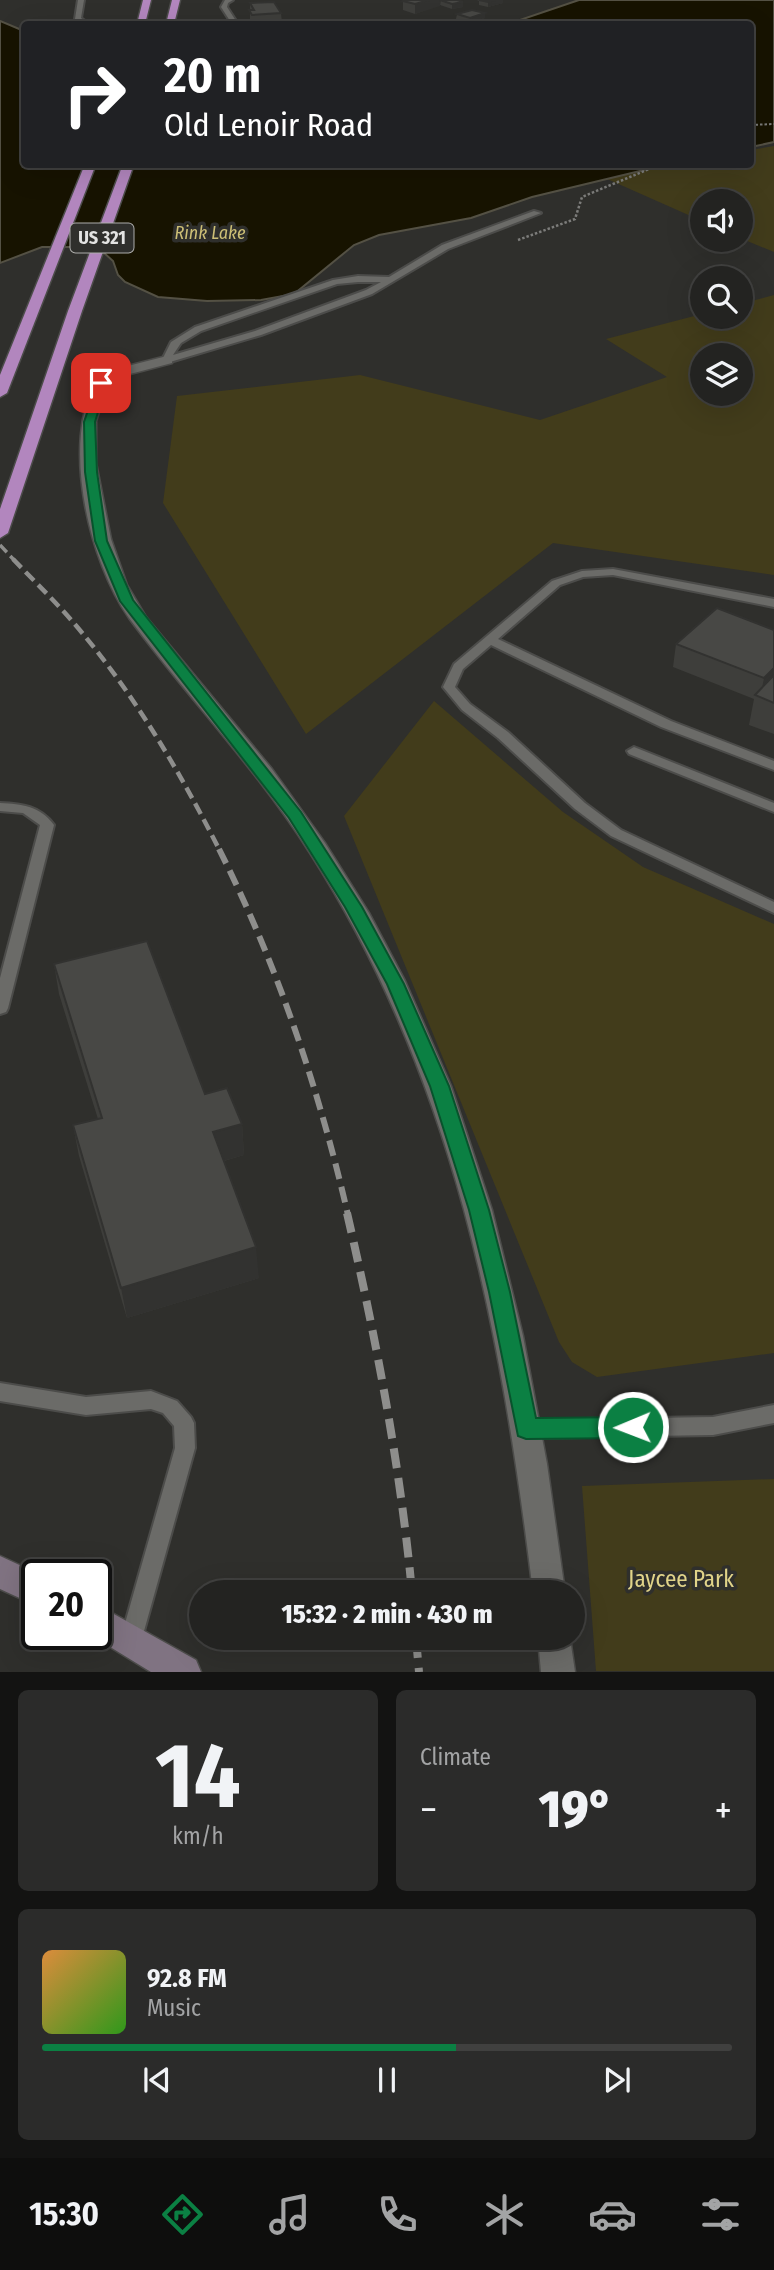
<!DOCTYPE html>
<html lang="en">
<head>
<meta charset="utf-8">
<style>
	:root { --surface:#232321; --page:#2b2b2a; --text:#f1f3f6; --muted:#a3a4a5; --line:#40403f; --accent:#0b8043 }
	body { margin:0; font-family:"Fira Sans Condensed",sans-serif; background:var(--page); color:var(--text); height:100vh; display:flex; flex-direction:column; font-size:26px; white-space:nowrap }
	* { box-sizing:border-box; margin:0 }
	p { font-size:23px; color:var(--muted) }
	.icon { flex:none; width:38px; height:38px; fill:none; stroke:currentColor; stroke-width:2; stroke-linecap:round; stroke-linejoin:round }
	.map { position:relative; height:1672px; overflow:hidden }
	.drawer { display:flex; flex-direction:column; gap:18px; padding:18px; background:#131312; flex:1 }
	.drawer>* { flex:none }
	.guide { position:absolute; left:21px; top:21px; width:733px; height:147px; border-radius:7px; box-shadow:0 7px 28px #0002,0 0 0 2px var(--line); background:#202124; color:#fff; overflow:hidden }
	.tools { position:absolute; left:690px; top:189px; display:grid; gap:14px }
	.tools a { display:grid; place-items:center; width:63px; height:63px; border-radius:50%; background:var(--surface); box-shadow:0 7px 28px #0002,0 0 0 2px var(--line); font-size:35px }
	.speed { position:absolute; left:21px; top:1559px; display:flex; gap:14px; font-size:35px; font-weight:700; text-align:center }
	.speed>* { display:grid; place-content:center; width:91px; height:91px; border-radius:50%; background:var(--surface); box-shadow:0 7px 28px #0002,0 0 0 2px var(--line); line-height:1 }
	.speed .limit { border:4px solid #111; border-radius:10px; background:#fff; color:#111 }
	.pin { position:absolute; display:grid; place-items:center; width:60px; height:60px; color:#fff; margin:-30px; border-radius:14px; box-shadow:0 4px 10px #0006 }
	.me { position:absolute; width:77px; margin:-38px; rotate:269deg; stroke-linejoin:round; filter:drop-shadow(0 0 5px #0008) }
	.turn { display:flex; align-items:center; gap:24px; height:147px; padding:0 28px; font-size:32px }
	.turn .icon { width:91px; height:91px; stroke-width:2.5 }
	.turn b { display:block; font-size:49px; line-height:60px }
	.big { font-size:52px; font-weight:800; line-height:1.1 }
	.drawer .widget { flex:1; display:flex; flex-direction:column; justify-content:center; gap:10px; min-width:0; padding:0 24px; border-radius:10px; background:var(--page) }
	.drawer .dial { align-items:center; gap:0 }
	.dial b { font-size:91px; line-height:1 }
	.song { display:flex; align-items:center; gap:21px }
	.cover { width:84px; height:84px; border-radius:10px; background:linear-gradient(135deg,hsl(30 70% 55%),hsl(110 70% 35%)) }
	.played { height:7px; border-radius:4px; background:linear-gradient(90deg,var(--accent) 60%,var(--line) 60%) }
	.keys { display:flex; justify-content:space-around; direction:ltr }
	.heat { display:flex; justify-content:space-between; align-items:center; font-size:38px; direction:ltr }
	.drawer .tiles { flex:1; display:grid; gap:18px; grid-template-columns:1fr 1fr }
	.widget:last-child { grid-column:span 2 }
	.trip { position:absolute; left:189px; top:1580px; width:396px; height:70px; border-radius:35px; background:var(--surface); box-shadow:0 7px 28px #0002,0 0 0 2px var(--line); font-weight:800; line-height:70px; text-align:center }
	.tabs { display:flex; height:112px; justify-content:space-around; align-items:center; background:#0e0e0d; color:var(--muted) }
	.tabs .icon { width:49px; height:49px }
	.tabs .on { color:var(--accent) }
	.tabs b { font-size:32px; color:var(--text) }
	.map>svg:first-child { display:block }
	.green { fill:#423c1b; fill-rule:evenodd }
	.water { fill:#171300; stroke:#545144; stroke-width:2 }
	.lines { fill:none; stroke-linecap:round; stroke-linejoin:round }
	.lane-casing { stroke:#4c4c4a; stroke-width:4 }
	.street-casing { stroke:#4c4c4a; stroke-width:3 }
	.secondary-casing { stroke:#4c4c4a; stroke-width:3 }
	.highway-casing { stroke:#4c4c4a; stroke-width:3 }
	.path-far1 { stroke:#7c7c7a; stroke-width:2; stroke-dasharray:2.5 2; stroke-linecap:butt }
	.path { stroke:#7c7c7a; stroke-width:2.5; stroke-dasharray:2.5 2; stroke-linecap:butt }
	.lane { fill:#6b6b68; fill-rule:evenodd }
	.street { fill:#6b6b68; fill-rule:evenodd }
	.secondary { fill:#807382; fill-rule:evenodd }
	.highway { fill:#b286be; fill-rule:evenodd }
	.rail-far3 { stroke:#8e8e8c; stroke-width:3.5; stroke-dasharray:10 5; stroke-linecap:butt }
	.rail-far2 { stroke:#8e8e8c; stroke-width:4.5; stroke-dasharray:12 6; stroke-linecap:butt }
	.rail-far1 { stroke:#8e8e8c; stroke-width:6; stroke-dasharray:16 8; stroke-linecap:butt }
	.rail { stroke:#8e8e8c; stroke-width:8; stroke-dasharray:20 10; stroke-linecap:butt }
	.wall { fill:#3e3e3b }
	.shaded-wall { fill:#323230 }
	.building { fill:#484845; stroke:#323230; stroke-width:2 }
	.route { fill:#0b8043; stroke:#07532c; stroke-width:2 }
	.labels { text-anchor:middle; stroke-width:7; stroke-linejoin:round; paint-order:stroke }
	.far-water-label { font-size:18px; font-style:italic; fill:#cdbf76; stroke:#2f2f2c }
	.shield { fill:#2f2f2c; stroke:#adadab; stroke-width:2 }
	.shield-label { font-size:18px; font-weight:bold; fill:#e3e3e2 }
	.near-park-label { font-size:23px; fill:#e0d389; stroke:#2f2f2c }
</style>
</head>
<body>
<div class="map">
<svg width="774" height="1672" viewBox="0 0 774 1672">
	<rect width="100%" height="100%" fill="#2f2f2c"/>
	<g class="green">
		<path d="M774,146V252L740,238V201H702V221L605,178L677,165L751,164V150Z"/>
		<path d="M774,295V575L553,543L306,734L163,503L177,396L360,375L540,420L667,377L606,339L702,314V317H740V304ZM702,355H740V394H702Z"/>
		<path d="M434,701L563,812L643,867L774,924V1353L597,1377L572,1362L559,1342L344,816Z"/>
		<path d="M774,1479V1671H596L582,1486Z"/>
	</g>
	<g class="water">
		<path d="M579,0H774V142L751,147V24H508Z"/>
		<path d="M0,21L24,31V164L665,165L532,197L471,218L379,235L354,245L294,294L261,300L207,301L158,297L125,282L118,275L113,261L103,252L85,247H42L0,263Z"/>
	</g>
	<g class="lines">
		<g class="lane-casing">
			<g id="lane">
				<path d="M78,0H84L81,18L89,24H83L75,19Z"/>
				<path d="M225,0H233L228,3L227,7L238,24H232L221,7Z"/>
				<path d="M534,211L541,213L448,249L372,294L261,335L170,362L162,360L171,342L195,327L333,280L358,276L389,277L442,245ZM358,282H381L366,290L255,331L173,355L181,343L201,331L337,284Z"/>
				<path d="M613,569L774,599V607L613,575L583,577L560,585L498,639L671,721L774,761V770L661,727L491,645L463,669L455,687L470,704L508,732L585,803L621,830L774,902V913L611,836L575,809L498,738L462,710L443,687L454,664L552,581L582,571Z"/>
				<path d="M634,747L774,803V812L629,754L627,751Z"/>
				<path d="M0,803C22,804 40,806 54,825L8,1008L6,1012L0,1014V978L40,825L23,813L0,811Z"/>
				<path d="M0,1383L86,1397L151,1391L177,1401L191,1417L194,1423L195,1448L139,1649L131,1652L123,1649L120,1641L175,1448L174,1426L163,1413L151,1409L86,1415L0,1401Z"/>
				<path d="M774,1405V1423L713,1435L526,1438L519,1435L516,1429L519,1423L526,1420L713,1417Z"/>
			</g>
		</g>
		<g class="street-casing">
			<g id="street">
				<path d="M167,356L172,357V363L130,374L108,385L96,421V463L111,539L127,585L146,617L272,769L325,843L369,913L405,981L451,1086L492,1210L523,1336L547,1464L565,1592H533C501,1330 455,1080 310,853C257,769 188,698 129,618C89,561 61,444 96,380L120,368Z"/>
				<path d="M538,1638H570L575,1672H541Z"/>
			</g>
		</g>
		<g class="secondary-casing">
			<g id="secondary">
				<path d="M0,1556L41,1575H37V1606L0,1589Z"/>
				<path d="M96,1604L196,1660L201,1672H151L89,1634H96Z"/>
			</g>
		</g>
		<g class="highway-casing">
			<g id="highway">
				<path d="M143,0H151L145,24H137Z"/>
				<path d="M172,0H180L174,24H166Z"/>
				<path d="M85,164H96L7,393L0,397V375Z"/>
				<path d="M123,164H134L82,311L8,533L0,538V509L68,311Z"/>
			</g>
		</g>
		<path class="path-far1" d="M751,125L774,124"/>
		<path class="path" d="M518,240L575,219L582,197L661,164"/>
		<use href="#lane" class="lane"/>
		<use href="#street" class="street"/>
		<use href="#secondary" class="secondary"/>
		<use href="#highway" class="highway"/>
		<path class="rail-far3" d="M0,545L15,561"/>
		<path class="rail-far2" d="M13,559C33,580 54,600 72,621C132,690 179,770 220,851"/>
		<path class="rail-far1" d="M219,849C277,964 319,1089 348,1215"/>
		<g class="rail">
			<path d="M347,1213C376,1338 400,1464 412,1592"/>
			<path d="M416,1638L419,1672"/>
		</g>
	</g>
	<g class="wall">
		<path d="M457,0L463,7L452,9L440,5L415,14L403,10V1Z"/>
		<path d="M477,0H503V3L488,7L479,5V1Z"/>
		<path d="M250,3L281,13L282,23L252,24L250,20Z"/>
		<path d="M457,14L485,18L469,23L456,19Z"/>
		<path d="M774,630V734L749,725L754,699L673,667L676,644Z"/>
		<path d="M54,964L242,1124L244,1155L224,1161L259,1278L127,1318L79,1156L73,1125L98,1119L59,994Z"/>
	</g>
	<g class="shaded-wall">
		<path d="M429,0H441L440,6L415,14V4Z"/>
		<path d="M494,0H503V3L488,7V2Z"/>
		<path d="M463,2V7L452,9V4Z"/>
		<path d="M485,13V18L469,23L470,18Z"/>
		<path d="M774,668V687L760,698L764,678Z"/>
		<path d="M242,1124L244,1155L216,1163L213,1132Z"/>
		<path d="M256,1247L259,1278L127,1318L121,1288Z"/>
	</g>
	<g class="building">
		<path d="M406,0H429L415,4L403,1Z"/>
		<path d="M440,0H457L463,2L452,4Z"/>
		<path d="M479,0H495L488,2Z"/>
		<path d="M274,2L281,13L252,15L249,10H254L250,3Z"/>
		<path d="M472,10L485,13L470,18L457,14Z"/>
		<path d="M717,608L774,630V668L764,678L676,644Z"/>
		<path d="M774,675V703L755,695Z"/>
		<path d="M147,941L205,1094L227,1088L242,1124L213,1132L256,1247L121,1288L73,1125L102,1118L54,964Z"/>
	</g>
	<path class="route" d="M98,381L107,383L95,422L97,472L107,541L133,600L301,812L362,907L404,984L449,1086L489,1210L510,1292L536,1418L633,1417L641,1420L644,1427L641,1435L633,1438L526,1439L518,1436L489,1292L469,1210L430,1086L387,984L345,907L289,818L120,601L95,541L85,472L84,422Z"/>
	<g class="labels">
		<g class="far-water-label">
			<text x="210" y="239">Rink Lake</text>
		</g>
		<rect class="shield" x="70.5" y="223.5" width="63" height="29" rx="5"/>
		<g class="shield-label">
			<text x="102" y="244">US 321</text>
		</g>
		<g class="near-park-label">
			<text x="681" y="1587">Jaycee Park</text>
		</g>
	</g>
</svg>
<div class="tools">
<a><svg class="icon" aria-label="sound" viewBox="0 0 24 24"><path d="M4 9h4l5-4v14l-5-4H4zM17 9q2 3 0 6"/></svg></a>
<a><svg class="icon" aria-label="search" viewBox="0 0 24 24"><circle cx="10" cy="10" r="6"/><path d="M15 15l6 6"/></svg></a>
<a><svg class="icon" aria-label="layers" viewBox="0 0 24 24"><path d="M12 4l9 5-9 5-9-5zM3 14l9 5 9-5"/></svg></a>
</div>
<div class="speed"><div class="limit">20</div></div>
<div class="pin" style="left:101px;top:383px;background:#d93025"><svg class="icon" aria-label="arrive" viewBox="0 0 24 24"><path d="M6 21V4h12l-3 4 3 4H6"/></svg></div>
<svg class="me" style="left:633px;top:1427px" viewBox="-20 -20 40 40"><circle r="17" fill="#0b8043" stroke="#fff" stroke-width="3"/><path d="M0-11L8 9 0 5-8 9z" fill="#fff"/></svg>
<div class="trip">15:32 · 2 min · 430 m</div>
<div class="guide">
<div class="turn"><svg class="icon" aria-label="right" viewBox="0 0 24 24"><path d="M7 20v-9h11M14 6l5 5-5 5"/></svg><div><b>20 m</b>Old Lenoir Road</div></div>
</div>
</div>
<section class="drawer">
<div class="tiles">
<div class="widget dial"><b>14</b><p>km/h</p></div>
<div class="widget"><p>Climate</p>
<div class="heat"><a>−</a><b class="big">19°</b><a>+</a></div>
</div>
<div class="widget">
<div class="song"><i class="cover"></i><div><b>92.8 FM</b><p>Music</p></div></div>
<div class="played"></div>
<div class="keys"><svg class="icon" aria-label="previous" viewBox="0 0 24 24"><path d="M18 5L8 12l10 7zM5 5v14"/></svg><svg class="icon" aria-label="pause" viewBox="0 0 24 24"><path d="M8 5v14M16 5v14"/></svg><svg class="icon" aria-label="next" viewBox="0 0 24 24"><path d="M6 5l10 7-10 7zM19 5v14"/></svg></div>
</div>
</div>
</section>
<nav class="tabs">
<b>15:30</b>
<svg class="icon on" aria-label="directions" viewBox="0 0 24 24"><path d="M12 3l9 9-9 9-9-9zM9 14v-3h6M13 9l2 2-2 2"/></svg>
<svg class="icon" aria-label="music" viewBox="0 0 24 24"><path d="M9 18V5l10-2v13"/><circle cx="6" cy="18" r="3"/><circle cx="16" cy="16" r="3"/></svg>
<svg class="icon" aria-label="phone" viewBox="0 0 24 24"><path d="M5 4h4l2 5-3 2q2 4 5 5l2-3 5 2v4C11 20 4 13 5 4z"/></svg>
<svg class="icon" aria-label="climate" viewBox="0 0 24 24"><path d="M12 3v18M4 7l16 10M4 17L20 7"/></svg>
<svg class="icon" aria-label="car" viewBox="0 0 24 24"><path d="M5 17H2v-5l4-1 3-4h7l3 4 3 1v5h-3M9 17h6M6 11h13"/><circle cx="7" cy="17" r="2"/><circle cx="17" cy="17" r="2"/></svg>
<svg class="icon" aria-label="filters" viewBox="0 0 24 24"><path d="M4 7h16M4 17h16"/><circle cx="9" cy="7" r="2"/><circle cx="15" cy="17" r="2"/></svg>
</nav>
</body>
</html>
